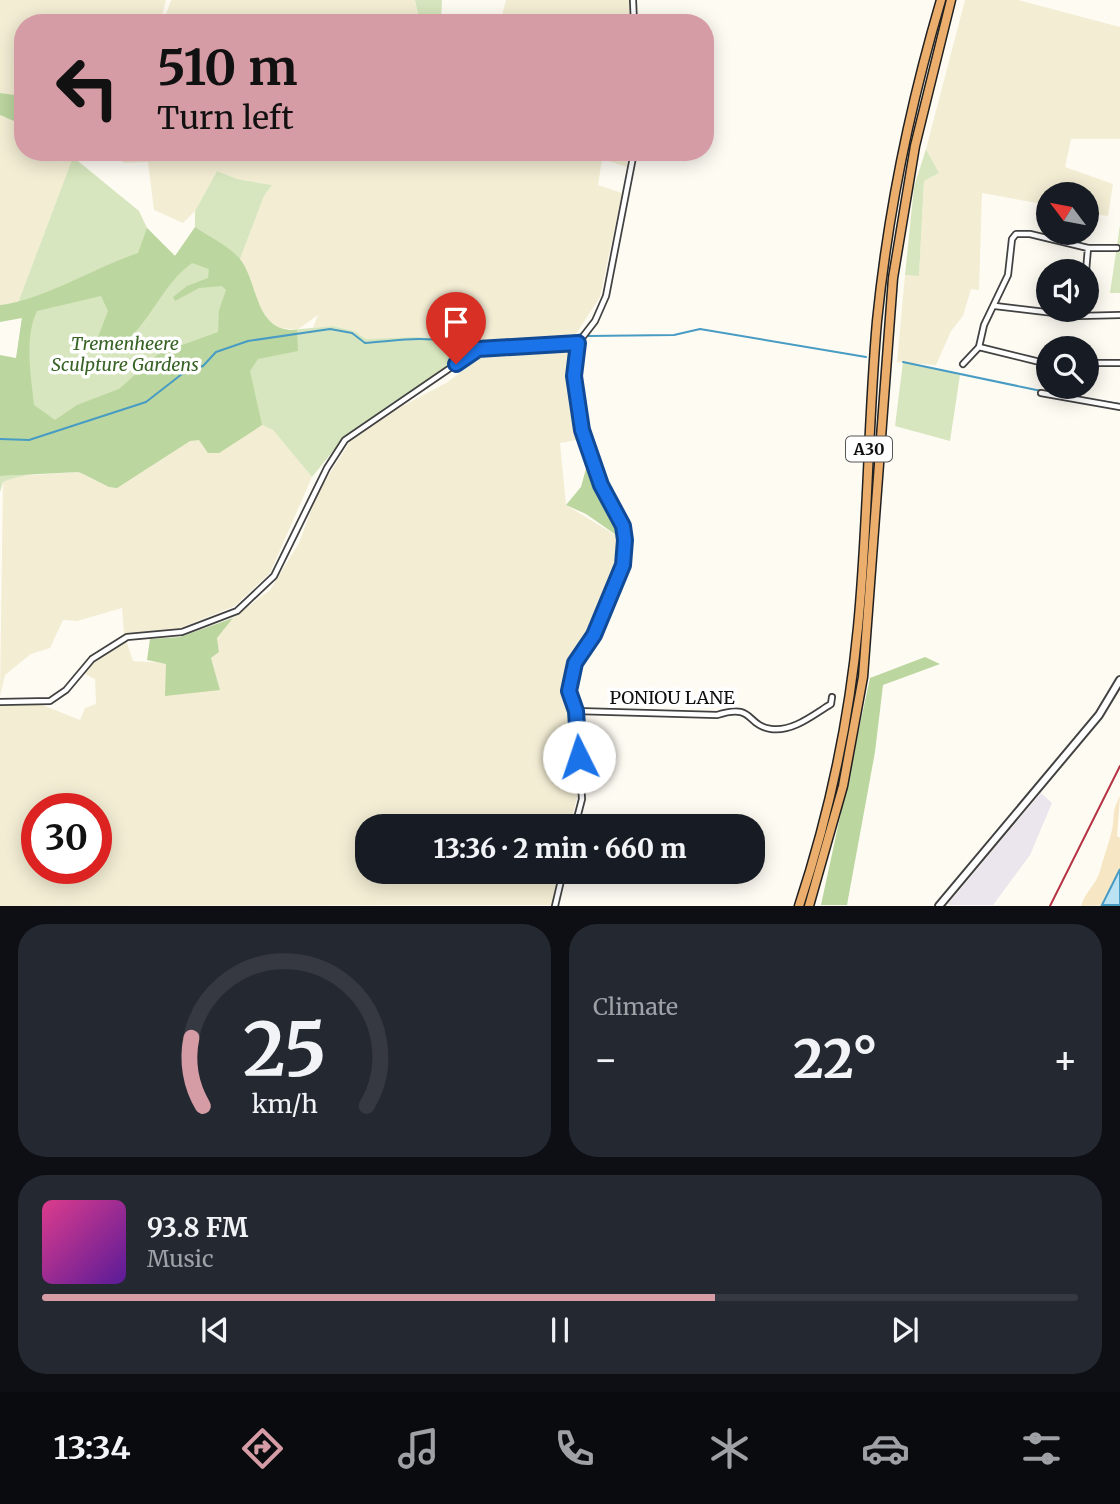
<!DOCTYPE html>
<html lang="en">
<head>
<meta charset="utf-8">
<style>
	:root { --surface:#171b24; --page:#242831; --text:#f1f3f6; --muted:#9ea1a6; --line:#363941; --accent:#d69ca5 }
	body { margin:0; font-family:Merriweather,serif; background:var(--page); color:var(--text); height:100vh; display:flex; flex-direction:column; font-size:26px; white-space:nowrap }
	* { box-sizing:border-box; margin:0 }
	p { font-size:23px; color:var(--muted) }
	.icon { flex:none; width:38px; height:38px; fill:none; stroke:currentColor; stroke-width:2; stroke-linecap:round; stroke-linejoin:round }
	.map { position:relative; height:906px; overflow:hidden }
	.details { display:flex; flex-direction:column; gap:18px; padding:18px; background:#0d0f14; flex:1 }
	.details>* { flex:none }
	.guide { position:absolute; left:14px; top:14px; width:700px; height:147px; border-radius:28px; box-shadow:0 4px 18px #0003; background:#d69ca5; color:#111; overflow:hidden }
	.needle { width:46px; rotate:302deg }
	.buttons { position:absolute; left:1036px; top:182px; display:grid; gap:14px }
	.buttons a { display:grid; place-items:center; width:63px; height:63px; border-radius:50%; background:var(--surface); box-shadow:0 4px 18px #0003; font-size:35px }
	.speed { position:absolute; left:21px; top:793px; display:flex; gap:14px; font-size:35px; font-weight:700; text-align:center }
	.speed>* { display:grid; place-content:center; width:91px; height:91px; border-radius:50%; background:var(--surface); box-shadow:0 4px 18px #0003; line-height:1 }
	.speed .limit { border:10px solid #d22; background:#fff; color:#111 }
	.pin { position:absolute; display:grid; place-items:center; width:60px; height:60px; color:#fff; margin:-72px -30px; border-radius:50% 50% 50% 0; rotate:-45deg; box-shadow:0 0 7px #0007 }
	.pin .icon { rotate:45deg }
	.me { position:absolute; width:77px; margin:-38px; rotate:356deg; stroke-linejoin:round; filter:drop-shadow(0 0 5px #0008) }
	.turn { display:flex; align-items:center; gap:24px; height:147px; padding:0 28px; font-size:32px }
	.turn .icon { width:91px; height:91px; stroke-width:2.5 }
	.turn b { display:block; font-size:49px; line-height:60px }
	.big { font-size:52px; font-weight:800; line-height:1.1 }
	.details .card { flex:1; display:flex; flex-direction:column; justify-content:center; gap:10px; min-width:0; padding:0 24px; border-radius:28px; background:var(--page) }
	.details .dial { align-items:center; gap:0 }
	.dial svg { height:182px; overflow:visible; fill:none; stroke:var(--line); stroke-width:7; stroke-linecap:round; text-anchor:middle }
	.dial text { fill:var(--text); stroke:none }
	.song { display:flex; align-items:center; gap:21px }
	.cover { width:84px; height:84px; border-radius:10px; background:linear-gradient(135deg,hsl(330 70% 55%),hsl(270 70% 35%)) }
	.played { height:7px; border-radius:4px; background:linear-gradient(90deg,var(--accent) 65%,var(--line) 65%) }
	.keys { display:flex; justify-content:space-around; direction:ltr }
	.heat { display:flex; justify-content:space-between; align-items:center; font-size:38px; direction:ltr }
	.details .tiles { flex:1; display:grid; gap:18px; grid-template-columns:1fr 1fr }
	.card:last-child { grid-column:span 2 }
	.trip { position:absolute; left:355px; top:814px; width:410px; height:70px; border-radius:28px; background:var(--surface); box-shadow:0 4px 18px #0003; font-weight:800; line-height:70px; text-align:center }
	.menu { display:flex; height:112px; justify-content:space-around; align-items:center; background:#090b0e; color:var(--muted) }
	.menu .icon { width:49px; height:49px }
	.menu .active { color:var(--accent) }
	.menu b { font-size:32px; color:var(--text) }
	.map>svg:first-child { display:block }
	.industrial { fill:#ebe5ed }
	.farmland { fill:#f3edd4; fill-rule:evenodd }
	.green { fill:#d7e6be }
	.forest { fill:#bcd69f; fill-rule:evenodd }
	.sand { fill:#f6e6c3 }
	.water { fill:#bbe2f2; stroke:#489cc3; stroke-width:2 }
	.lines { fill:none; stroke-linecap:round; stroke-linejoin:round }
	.stream { stroke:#489cc3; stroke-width:2 }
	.minor-casing { stroke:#424242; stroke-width:8 }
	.tertiary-casing { stroke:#424242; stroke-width:10 }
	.trunk-casing { stroke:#202020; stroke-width:11 }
	.minor { stroke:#fff; stroke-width:4.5 }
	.tertiary { stroke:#fff; stroke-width:6 }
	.trunk { stroke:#ebae6c; stroke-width:8 }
	.rail { stroke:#b53243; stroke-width:2 }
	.route-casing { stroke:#114b97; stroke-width:18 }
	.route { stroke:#1a73e8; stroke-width:12 }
	.labels { text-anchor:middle; stroke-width:7; stroke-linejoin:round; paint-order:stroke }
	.shield { fill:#fff; stroke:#575757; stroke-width:2 }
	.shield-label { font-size:16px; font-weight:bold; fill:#0f0f0f }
	.park-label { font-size:18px; font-style:italic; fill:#376324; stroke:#fff }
	.street-label { font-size:18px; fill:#0f0f0f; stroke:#fff }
</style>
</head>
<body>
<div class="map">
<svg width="1120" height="906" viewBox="0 0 1120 906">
	<rect width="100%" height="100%" fill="#fefbf3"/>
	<path class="industrial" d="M1041,793L1052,803L1030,855L993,905H950L948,904Z"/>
	<g class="farmland">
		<path d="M0,0H166L160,23H23V100L15,95L0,93Z"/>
		<path d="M171,0H415L419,23H242L241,18L228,23H163Z"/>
		<path d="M506,0H629L630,23H500Z"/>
		<path d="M965,0H1018L1120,27V139H1071L1065,167L1113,184L1108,216L1087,213V194H1048V205L982,193L979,290L971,289L963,316L951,331L936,365L897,362L905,275L919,276L924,181L939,173L926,149Z"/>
		<path d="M0,115L23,125V152H63L73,157L18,303L0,305Z"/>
		<path d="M103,152H395L401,157L405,152H629L627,167L602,159L598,185L622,193L600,297L576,334L558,338L451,341L432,338L366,339L354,331L333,326L313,328L318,315L297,330L276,327L262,313L240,259L264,196L272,185L237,179L217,171L195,211L183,223L154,210L148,162L125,163Z"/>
		<path d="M541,350H570L582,439L560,443L566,505L622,539L620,567L590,637L574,662L567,691L573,712L578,793L570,826H368V872H559L551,905L0,906V705L40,704L80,720L85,708L96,704L95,679L85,674L93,661L126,640L133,661L166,663L220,690L211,658L219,652L217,638L233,618L270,590L299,543L318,492L351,440L393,411L446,383L484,355ZM37,808H96V868H37Z"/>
		<path d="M262,425L273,430L312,477L270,573L235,606L180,628L124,634L122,608L77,621L63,620L50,648L31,654L5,675L0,696L3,482L16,476L79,472L109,487L117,488L190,441L199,440L208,453Z"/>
	</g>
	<g class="green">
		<path d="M415,0H442L441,20L419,19Z"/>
		<path d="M926,149L939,173L924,181L919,276L905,275L914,187Z"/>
		<path d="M73,157L139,211L147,228L175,256L195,228V211L217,171L237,179L272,185L264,196L240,259L262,313L276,327L290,330L333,326L354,331L366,339L417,337L464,341L471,351L383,409L338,445L312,477L273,430L262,425L219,453H208L199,440L190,441L117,488C103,487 94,477 81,473C65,468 18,475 3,482L0,492V476L16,475L14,376L22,317L18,303Z"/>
		<path d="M1120,225V293H1110Z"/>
		<path d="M903,362L960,375L950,441L895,426Z"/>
	</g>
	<g class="forest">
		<path d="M0,93L15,95L23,100V125L0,115Z"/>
		<path d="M195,227C208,236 229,246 240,259C259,283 254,333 297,330L298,351L258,359L250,371L262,425L219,453H208L199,440L190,441L117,488L109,487L79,472L0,476V355L16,358L22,318L0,322V305C41,301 96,267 138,253L147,228L175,256ZM192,263L209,269L208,278L187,286L173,297L175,301L199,288L222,286L226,290L219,310L218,332L182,345L165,348L119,389L77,405L55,420L34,405C31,376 24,338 37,311L101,296L108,311L93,350L96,352C103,351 113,350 118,347C150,326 160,286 192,263Z"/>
		<path d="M588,461L599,492L622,539L586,514L566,505L581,487Z"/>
		<path d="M233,618L217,638L219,652L211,658L220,690L165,696L166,664L147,660L150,639L180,637Z"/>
		<path d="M925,657L940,664L883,685L875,752L847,905H821L870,678Z"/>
	</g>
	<path class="sand" d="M1120,796L1117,836L1120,838V905L1081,906C1085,892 1096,885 1100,871C1103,859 1108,846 1111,834C1116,817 1110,815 1120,796Z"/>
	<path class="water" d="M1120,869V905H1102Z"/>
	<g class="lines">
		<g class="stream">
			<path d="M588,336L674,335L700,329L866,357"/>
			<path d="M903,362L1046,392"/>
			<path d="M1100,401L1120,404"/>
			<path d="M0,439L29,440L146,402L182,374L203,366L216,352L248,341L330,329L352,333L365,343C382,342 401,339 419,339C473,340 529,348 582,334"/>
		</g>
		<g class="minor-casing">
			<g id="minor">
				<path d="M633,0L634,23"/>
				<path d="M1088,248H1117"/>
				<path d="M995,306L1079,316L1120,315"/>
				<path d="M979,347L1048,364"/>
				<path d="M1087,363H1120"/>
				<path d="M963,364L979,347L984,325L1008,275L1012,239L1016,234H1030L1088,248L1086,271"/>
				<path d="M1041,393L1120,407"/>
				<path d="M0,702L50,701L66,690L92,659L127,637L182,632L237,611L274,576L327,468L345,440L478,349L578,343"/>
				<path d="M576,711L717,715C755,703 745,725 771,729C793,732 813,715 831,704L832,697"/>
				<path d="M575,826L582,799L576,711L569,691L575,663L594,635L623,565L625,539L623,526L601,485L582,430L574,376L578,343L595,321L606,296L634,152"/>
				<path d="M555,906L563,872"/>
			</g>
		</g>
		<g class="tertiary-casing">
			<path id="tertiary" d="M939,906L1099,715L1120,680"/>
		</g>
		<g class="trunk-casing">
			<g id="trunk">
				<path d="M799,906C829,815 849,722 858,627C868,525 868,423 877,321C888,212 910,105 941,0"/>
				<path d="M809,906L843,786L863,677L893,278L915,146L951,0"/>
			</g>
		</g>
		<use href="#minor" class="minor"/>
		<use href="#tertiary" class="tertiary"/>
		<use href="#trunk" class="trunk"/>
		<path class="rail" d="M1050,906L1120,766"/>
	</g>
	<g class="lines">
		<g class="route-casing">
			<path id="route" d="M456,364L478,349L578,343L574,376L582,430L601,485L623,526L625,540L623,565L594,635L575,663L569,691L576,711L579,757"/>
		</g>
		<use href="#route" class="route"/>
	</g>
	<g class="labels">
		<rect class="shield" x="846" y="436.5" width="46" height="25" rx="5"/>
		<g class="shield-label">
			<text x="869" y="455">A30</text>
		</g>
		<g class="park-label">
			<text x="125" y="350">Tremenheere<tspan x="125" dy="21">Sculpture Gardens</tspan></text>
		</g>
		<g class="street-label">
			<text x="672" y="704">PONIOU LANE</text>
		</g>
	</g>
</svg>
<div class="buttons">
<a><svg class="needle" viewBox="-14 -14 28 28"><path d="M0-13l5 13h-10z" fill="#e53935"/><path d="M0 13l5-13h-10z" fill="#9ea1a6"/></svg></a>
<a><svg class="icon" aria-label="sound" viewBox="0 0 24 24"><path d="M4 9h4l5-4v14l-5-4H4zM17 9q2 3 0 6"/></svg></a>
<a><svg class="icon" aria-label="search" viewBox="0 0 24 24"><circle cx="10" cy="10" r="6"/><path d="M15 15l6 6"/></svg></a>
</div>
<div class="speed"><div class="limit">30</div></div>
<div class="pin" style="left:456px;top:364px;background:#d93025"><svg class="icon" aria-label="arrive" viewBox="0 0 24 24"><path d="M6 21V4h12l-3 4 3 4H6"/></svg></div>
<svg class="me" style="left:579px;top:757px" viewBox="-20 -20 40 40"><circle r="19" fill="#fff"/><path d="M0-13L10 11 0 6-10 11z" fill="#1a73e8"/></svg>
<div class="trip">13:36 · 2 min · 660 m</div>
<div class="guide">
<div class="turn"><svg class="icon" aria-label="left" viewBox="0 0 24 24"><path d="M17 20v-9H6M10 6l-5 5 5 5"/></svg><div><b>510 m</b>Turn left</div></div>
</div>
</div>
<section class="details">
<div class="tiles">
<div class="card dial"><svg viewBox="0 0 100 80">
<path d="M14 69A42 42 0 1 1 86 69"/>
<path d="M14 69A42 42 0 0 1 9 39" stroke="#d69ca5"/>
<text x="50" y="56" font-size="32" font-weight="700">25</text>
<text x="50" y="72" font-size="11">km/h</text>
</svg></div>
<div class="card"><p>Climate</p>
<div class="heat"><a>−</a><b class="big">22°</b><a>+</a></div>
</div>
<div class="card">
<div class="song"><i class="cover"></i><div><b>93.8 FM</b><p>Music</p></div></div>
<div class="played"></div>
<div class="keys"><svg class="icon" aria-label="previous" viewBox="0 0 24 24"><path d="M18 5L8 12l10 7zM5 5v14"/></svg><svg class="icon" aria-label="pause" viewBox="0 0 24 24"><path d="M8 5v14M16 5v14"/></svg><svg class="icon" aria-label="next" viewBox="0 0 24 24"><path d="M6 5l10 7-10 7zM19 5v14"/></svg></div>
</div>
</div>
</section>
<nav class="menu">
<b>13:34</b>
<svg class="icon active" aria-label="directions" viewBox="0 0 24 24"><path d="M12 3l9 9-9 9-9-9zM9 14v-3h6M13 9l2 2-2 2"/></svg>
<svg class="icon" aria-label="music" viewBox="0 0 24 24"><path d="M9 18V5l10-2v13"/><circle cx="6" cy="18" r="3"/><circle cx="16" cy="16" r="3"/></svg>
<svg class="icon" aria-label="phone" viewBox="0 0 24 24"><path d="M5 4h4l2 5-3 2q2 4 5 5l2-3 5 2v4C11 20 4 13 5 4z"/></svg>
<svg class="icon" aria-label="climate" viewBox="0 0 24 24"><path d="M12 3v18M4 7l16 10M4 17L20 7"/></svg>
<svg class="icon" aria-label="car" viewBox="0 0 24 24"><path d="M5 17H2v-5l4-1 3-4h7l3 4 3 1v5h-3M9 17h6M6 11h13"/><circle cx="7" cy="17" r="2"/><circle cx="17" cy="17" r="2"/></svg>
<svg class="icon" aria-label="filters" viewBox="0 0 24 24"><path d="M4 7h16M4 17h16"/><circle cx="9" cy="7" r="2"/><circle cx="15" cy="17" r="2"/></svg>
</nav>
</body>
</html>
